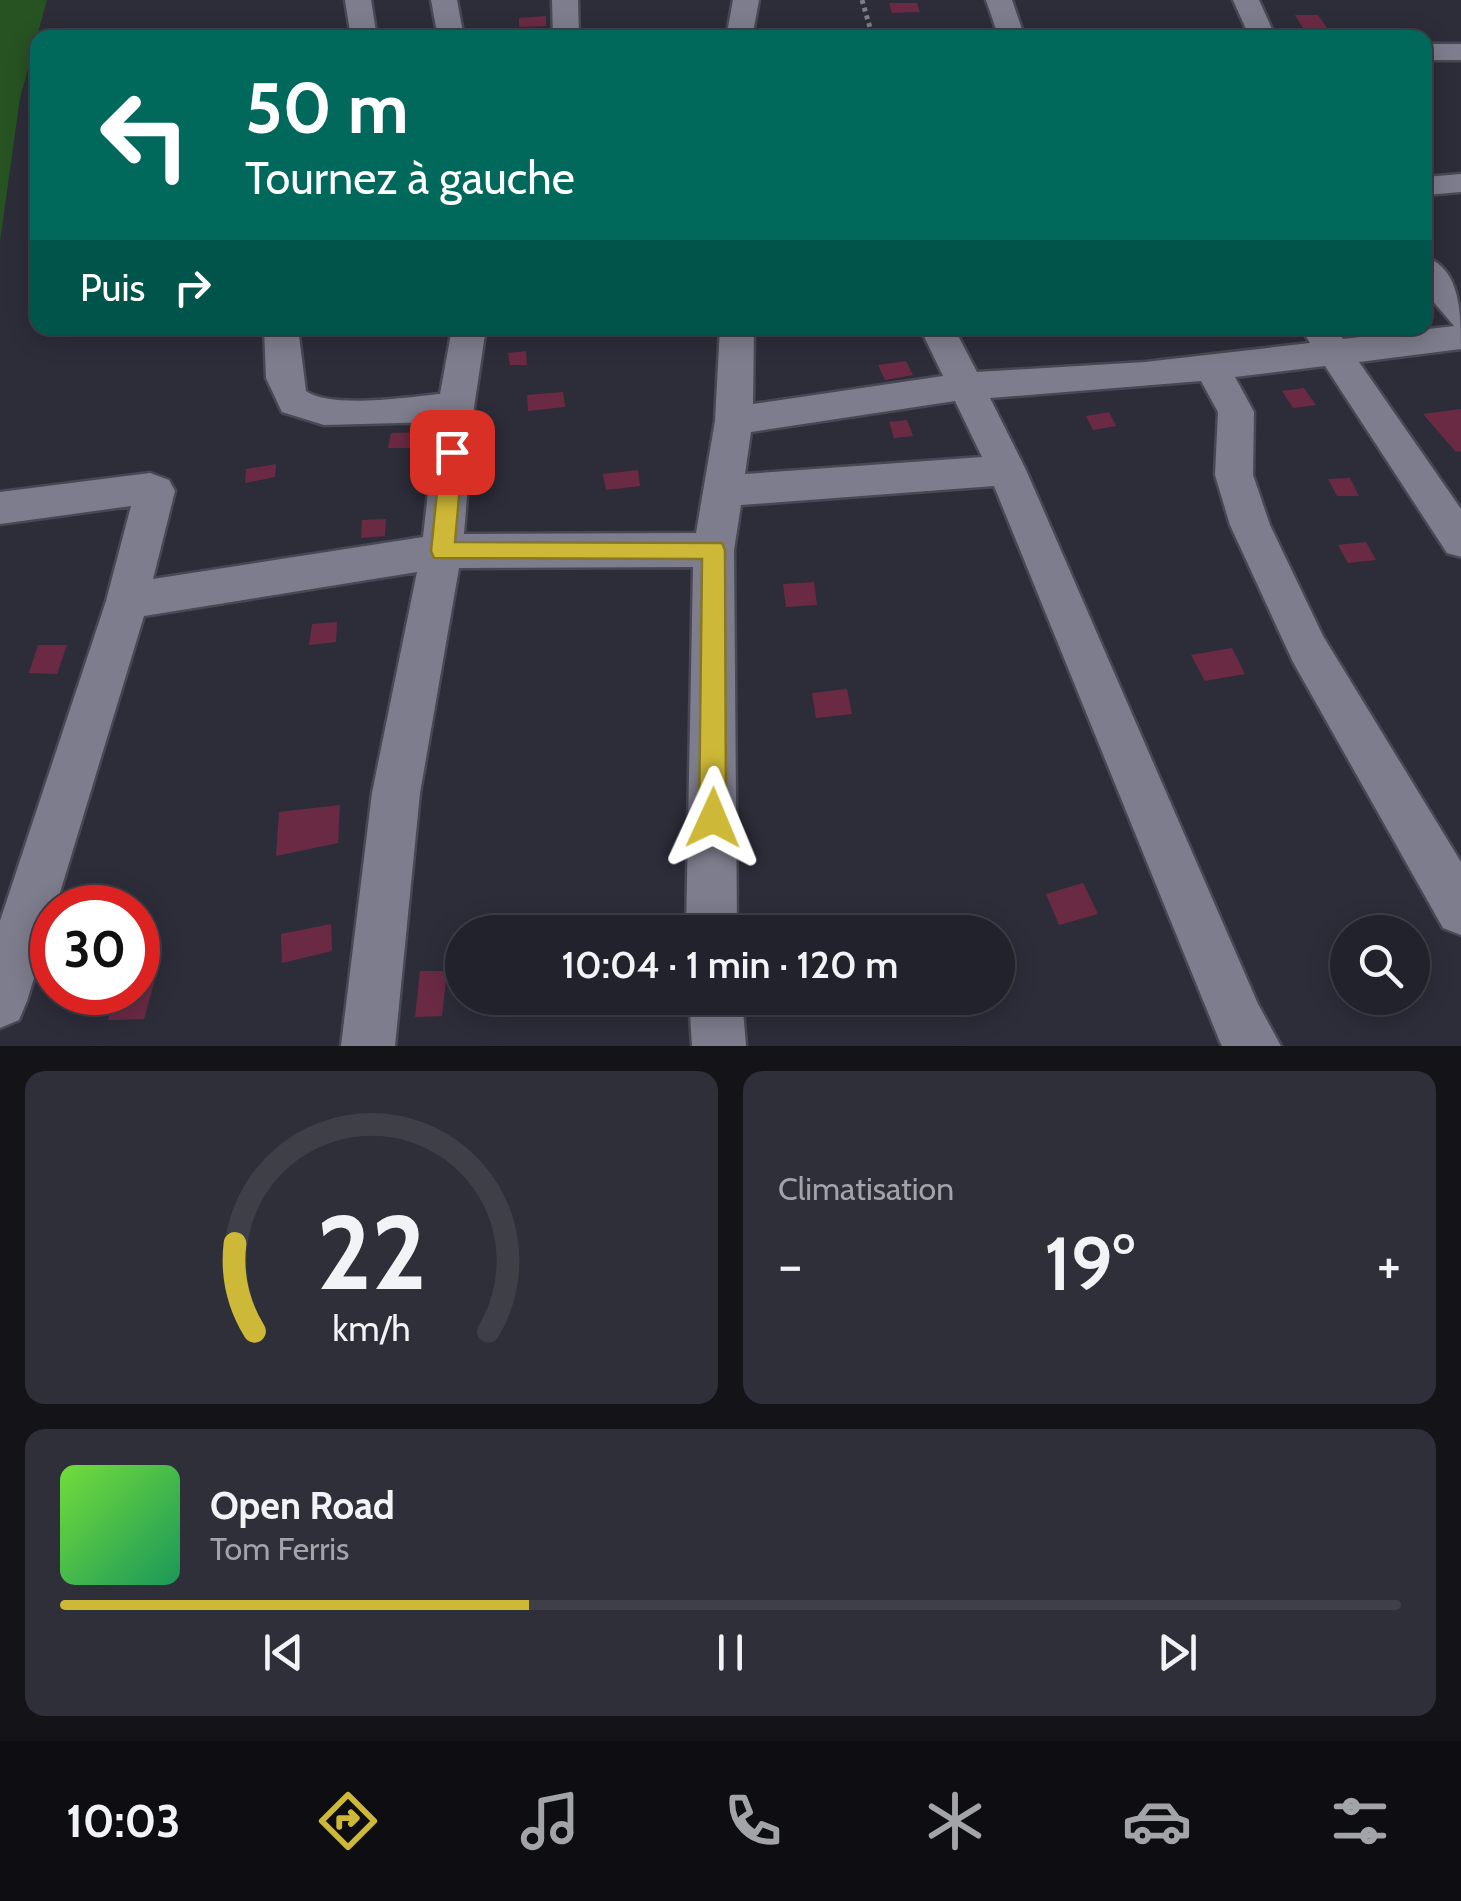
<!DOCTYPE html>
<html lang="fr">
<head>
<meta charset="utf-8">
<style>
	:root { --surface:#22222c; --page:#2e2f38; --text:#f1f3f6; --muted:#a2a4a9; --line:#3f3f48; --accent:#ceb837 }
	body { margin:0; font-family:Cabin,sans-serif; background:var(--page); color:var(--text); height:100vh; display:flex; flex-direction:column; font-size:38px; white-space:nowrap }
	* { box-sizing:border-box; margin:0 }
	p { font-size:32px; color:var(--muted) }
	.icon { flex:none; width:55px; height:55px; fill:none; stroke:currentColor; stroke-width:2; stroke-linecap:round; stroke-linejoin:round }
	.map { position:relative; height:1046px; overflow:hidden }
	.details { display:flex; flex-direction:column; gap:25px; padding:25px; background:#131318; flex:1 }
	.details>* { flex:none }
	.top-card { position:absolute; left:30px; top:30px; width:1402px; height:305px; border-radius:20px; box-shadow:0 5px 25px #0003,0 0 0 2px var(--line); background:#00695c; color:#fff; overflow:hidden }
	.fabs { position:absolute; left:1330px; top:915px; display:grid; gap:20px }
	.fabs a { display:grid; place-items:center; width:100px; height:100px; border-radius:50%; background:var(--surface); box-shadow:0 5px 25px #0003,0 0 0 2px var(--line); font-size:50px }
	.speed { position:absolute; left:30px; top:885px; display:flex; gap:20px; font-size:50px; font-weight:700; text-align:center }
	.speed>* { display:grid; place-content:center; width:130px; height:130px; border-radius:50%; background:var(--surface); box-shadow:0 5px 25px #0003,0 0 0 2px var(--line); line-height:1 }
	.speed .limit { border:15px solid #d22; background:#fff; color:#111 }
	.pin { position:absolute; display:grid; place-items:center; width:85px; height:85px; color:#fff; margin:-42px; border-radius:20px; box-shadow:0 5px 15px #0006 }
	.me { position:absolute; width:110px; margin:-55px; rotate:1deg; stroke-linejoin:round; filter:drop-shadow(0 0 8px #0008) }
	.turn { display:flex; align-items:center; gap:35px; height:210px; padding:0 50px; font-size:45px }
	.turn .icon { width:130px; height:130px; stroke-width:2.5 }
	.turn b { display:block; font-size:70px; line-height:85px }
	.then { display:flex; align-items:center; height:95px; padding:0 50px; background:#0003; gap:20px; font-size:38px }
	.big { font-size:75px; font-weight:600; line-height:1.1 }
	.details .tile { flex:1; display:flex; flex-direction:column; justify-content:center; gap:15px; min-width:0; padding:0 35px; border-radius:20px; background:var(--page) }
	.details .dial { align-items:center; gap:0 }
	.dial svg { height:260px; overflow:visible; fill:none; stroke:var(--line); stroke-width:7; stroke-linecap:round; text-anchor:middle }
	.dial text { fill:var(--text); stroke:none }
	.song { display:flex; align-items:center; gap:30px }
	.cover { width:120px; height:120px; border-radius:15px; background:linear-gradient(135deg,hsl(100 70% 55%),hsl(150 70% 35%)) }
	.played { height:10px; border-radius:5px; background:linear-gradient(90deg,var(--accent) 35%,var(--line) 35%) }
	.keys { display:flex; justify-content:space-around; direction:ltr }
	.heat { display:flex; justify-content:space-between; align-items:center; font-size:55px; direction:ltr }
	.details .tiles { flex:1; display:grid; gap:25px; grid-template-columns:1fr 1fr }
	.tile:last-child { grid-column:span 2 }
	.trip { position:absolute; left:445px; top:915px; width:570px; height:100px; border-radius:50px; background:var(--surface); box-shadow:0 5px 25px #0003,0 0 0 2px var(--line); font-weight:600; line-height:100px; text-align:center }
	.tabs { display:flex; height:160px; justify-content:space-around; align-items:center; background:#0e0e12; color:var(--muted) }
	.tabs .icon { width:70px; height:70px }
	.tabs .on { color:var(--accent) }
	.tabs b { font-size:45px; color:var(--text) }
	.map>svg:first-child { display:block }
	.green { fill:#275322 }
	.building { fill:#6b2a44 }
	.lines { fill:none; stroke-linecap:round; stroke-linejoin:round }
	.minor-casing { stroke:#484854; stroke-width:5 }
	.path { stroke:#7e7e89; stroke-width:5; stroke-dasharray:4 4; stroke-linecap:butt }
	.minor { fill:#7d7d8d; fill-rule:evenodd }
	.route { fill:#ceb837; stroke:#867824; stroke-width:2.5 }
</style>
</head>
<body>
<div class="map">
<svg width="1461" height="1046" viewBox="0 0 1461 1046">
	<rect width="100%" height="100%" fill="#2d2d3a"/>
	<path class="green" d="M0,0H47L20,98L0,241Z"/>
	<g class="building">
		<path d="M889,3H917L920,12L892,13Z"/>
		<path d="M1295,15H1318L1327,28H1303Z"/>
		<path d="M546,16V26L519,27V18Z"/>
		<path d="M339,30L337,38H302L304,31Z"/>
		<path d="M526,351L527,365H510L508,353Z"/>
		<path d="M906,361L913,375L885,380L878,365Z"/>
		<path d="M1304,388L1316,405L1293,408L1282,391Z"/>
		<path d="M563,392L565,407L528,411L527,395Z"/>
		<path d="M1461,409V451L1456,452L1423,414Z"/>
		<path d="M1109,412L1116,426L1093,430L1086,416Z"/>
		<path d="M907,420L913,436L894,438L889,422Z"/>
		<path d="M423,432L420,448H388L391,433Z"/>
		<path d="M276,464L275,477L245,483L246,469Z"/>
		<path d="M638,470L640,486L606,490L603,474Z"/>
		<path d="M1350,478L1359,496H1337L1328,479Z"/>
		<path d="M386,519L385,536L361,538L362,520Z"/>
		<path d="M1366,542L1376,560L1348,563L1338,545Z"/>
		<path d="M814,582L817,605L786,607L783,584Z"/>
		<path d="M337,622L336,642L309,645L312,624Z"/>
		<path d="M38,645H67L57,674L29,673Z"/>
		<path d="M1232,648L1245,674L1205,681L1191,655Z"/>
		<path d="M847,689L852,714L816,718L812,693Z"/>
		<path d="M340,805L338,843L276,856L279,812Z"/>
		<path d="M1083,883L1098,914L1059,925L1046,894Z"/>
		<path d="M331,924L332,951L282,963L281,934Z"/>
		<path d="M420,971H447L442,1016L415,1017Z"/>
		<path d="M138,983H154L144,1019L108,1020L116,992H138Z"/>
	</g>
	<g class="lines">
		<g class="minor-casing">
			<g id="minor">
				<path d="M345,0H371L377,38H351Z"/>
				<path d="M431,0H457L464,38H438Z"/>
				<path d="M552,0H578L579,38H553Z"/>
				<path d="M733,0H759L752,38H726Z"/>
				<path d="M986,0H1012L1025,38H999Z"/>
				<path d="M1233,0H1259L1276,38H1250Z"/>
				<rect x="1425" y="44" width="36" height="16"/>
				<path d="M1461,174V192L1425,195V177Z"/>
				<path d="M1425,257C1461,268 1461,315 1461,349L1359,362L1461,509V557L1447,553L1325,366L1235,377L1254,412L1253,475L1270,525L1323,636L1461,862V935L1443,928L1293,662L1230,525L1215,475L1218,412L1201,381L990,398L1026,470L1258,1004L1281,1046H1222L1220,1042L994,486L741,505L734,550L737,932H686L693,567L459,568L420,793L395,1046H341L372,793L417,572L144,616L27,1001L19,1020L0,1028V921L106,601L131,506L0,524V492L150,473L169,480L175,491L153,579L423,537L436,422L324,425L282,412L266,378L264,328H298L306,391C330,409 409,397 440,394L452,328H486L474,407L464,534L696,533L715,421L720,328H754L753,404L943,376L920,328H954L977,372L1145,362L1310,343L1304,333L1307,328H1335L1343,339L1454,326L1425,292ZM955,401L982,457L745,474L751,432Z"/>
				<path d="M689,998H742L746,1046H692Z"/>
			</g>
		</g>
		<path class="path" d="M862,0L873,38"/>
		<use href="#minor" class="minor"/>
	</g>
	<path class="route" d="M452,444L463,452L455,542L722,543L725,550L726,818L722,828L713,832L703,828L699,818L702,559L434,558L431,551L441,452Z"/>
</svg>
<div class="fabs">
<a><svg class="icon" aria-label="search" viewBox="0 0 24 24"><circle cx="10" cy="10" r="6"/><path d="M15 15l6 6"/></svg></a>
</div>
<div class="speed"><div class="limit">30</div></div>
<div class="pin" style="left:452px;top:452px;background:#d93025"><svg class="icon" aria-label="arrive" viewBox="0 0 24 24"><path d="M6 21V4h12l-3 4 3 4H6"/></svg></div>
<svg class="me" style="left:713px;top:818px" viewBox="-20 -20 40 40"><path d="M0-17L14 15 0 8-14 15z" fill="#ceb837" stroke="#fff" stroke-width="4"/></svg>
<div class="trip">10:04 · 1 min · 120 m</div>
<div class="top-card">
<div class="turn"><svg class="icon" aria-label="left" viewBox="0 0 24 24"><path d="M17 20v-9H6M10 6l-5 5 5 5"/></svg><div><b>50 m</b>Tournez à gauche</div></div>
<div class="then">Puis<svg class="icon" aria-label="right" viewBox="0 0 24 24"><path d="M7 20v-9h11M14 6l5 5-5 5"/></svg></div>
</div>
</div>
<section class="details">
<div class="tiles">
<div class="tile dial"><svg viewBox="0 0 100 80">
<path d="M14 69A42 42 0 1 1 86 69"/>
<path d="M14 69A42 42 0 0 1 8 42" stroke="#ceb837"/>
<text x="50" y="56" font-size="32" font-weight="700">22</text>
<text x="50" y="72" font-size="11">km/h</text>
</svg></div>
<div class="tile"><p>Climatisation</p>
<div class="heat"><a>−</a><b class="big">19°</b><a>+</a></div>
</div>
<div class="tile">
<div class="song"><i class="cover"></i><div><b>Open Road</b><p>Tom Ferris</p></div></div>
<div class="played"></div>
<div class="keys"><svg class="icon" aria-label="previous" viewBox="0 0 24 24"><path d="M18 5L8 12l10 7zM5 5v14"/></svg><svg class="icon" aria-label="pause" viewBox="0 0 24 24"><path d="M8 5v14M16 5v14"/></svg><svg class="icon" aria-label="next" viewBox="0 0 24 24"><path d="M6 5l10 7-10 7zM19 5v14"/></svg></div>
</div>
</div>
</section>
<nav class="tabs">
<b>10:03</b>
<svg class="icon on" aria-label="directions" viewBox="0 0 24 24"><path d="M12 3l9 9-9 9-9-9zM9 14v-3h6M13 9l2 2-2 2"/></svg>
<svg class="icon" aria-label="music" viewBox="0 0 24 24"><path d="M9 18V5l10-2v13"/><circle cx="6" cy="18" r="3"/><circle cx="16" cy="16" r="3"/></svg>
<svg class="icon" aria-label="phone" viewBox="0 0 24 24"><path d="M5 4h4l2 5-3 2q2 4 5 5l2-3 5 2v4C11 20 4 13 5 4z"/></svg>
<svg class="icon" aria-label="climate" viewBox="0 0 24 24"><path d="M12 3v18M4 7l16 10M4 17L20 7"/></svg>
<svg class="icon" aria-label="car" viewBox="0 0 24 24"><path d="M5 17H2v-5l4-1 3-4h7l3 4 3 1v5h-3M9 17h6M6 11h13"/><circle cx="7" cy="17" r="2"/><circle cx="17" cy="17" r="2"/></svg>
<svg class="icon" aria-label="filters" viewBox="0 0 24 24"><path d="M4 7h16M4 17h16"/><circle cx="9" cy="7" r="2"/><circle cx="15" cy="17" r="2"/></svg>
</nav>
</body>
</html>
